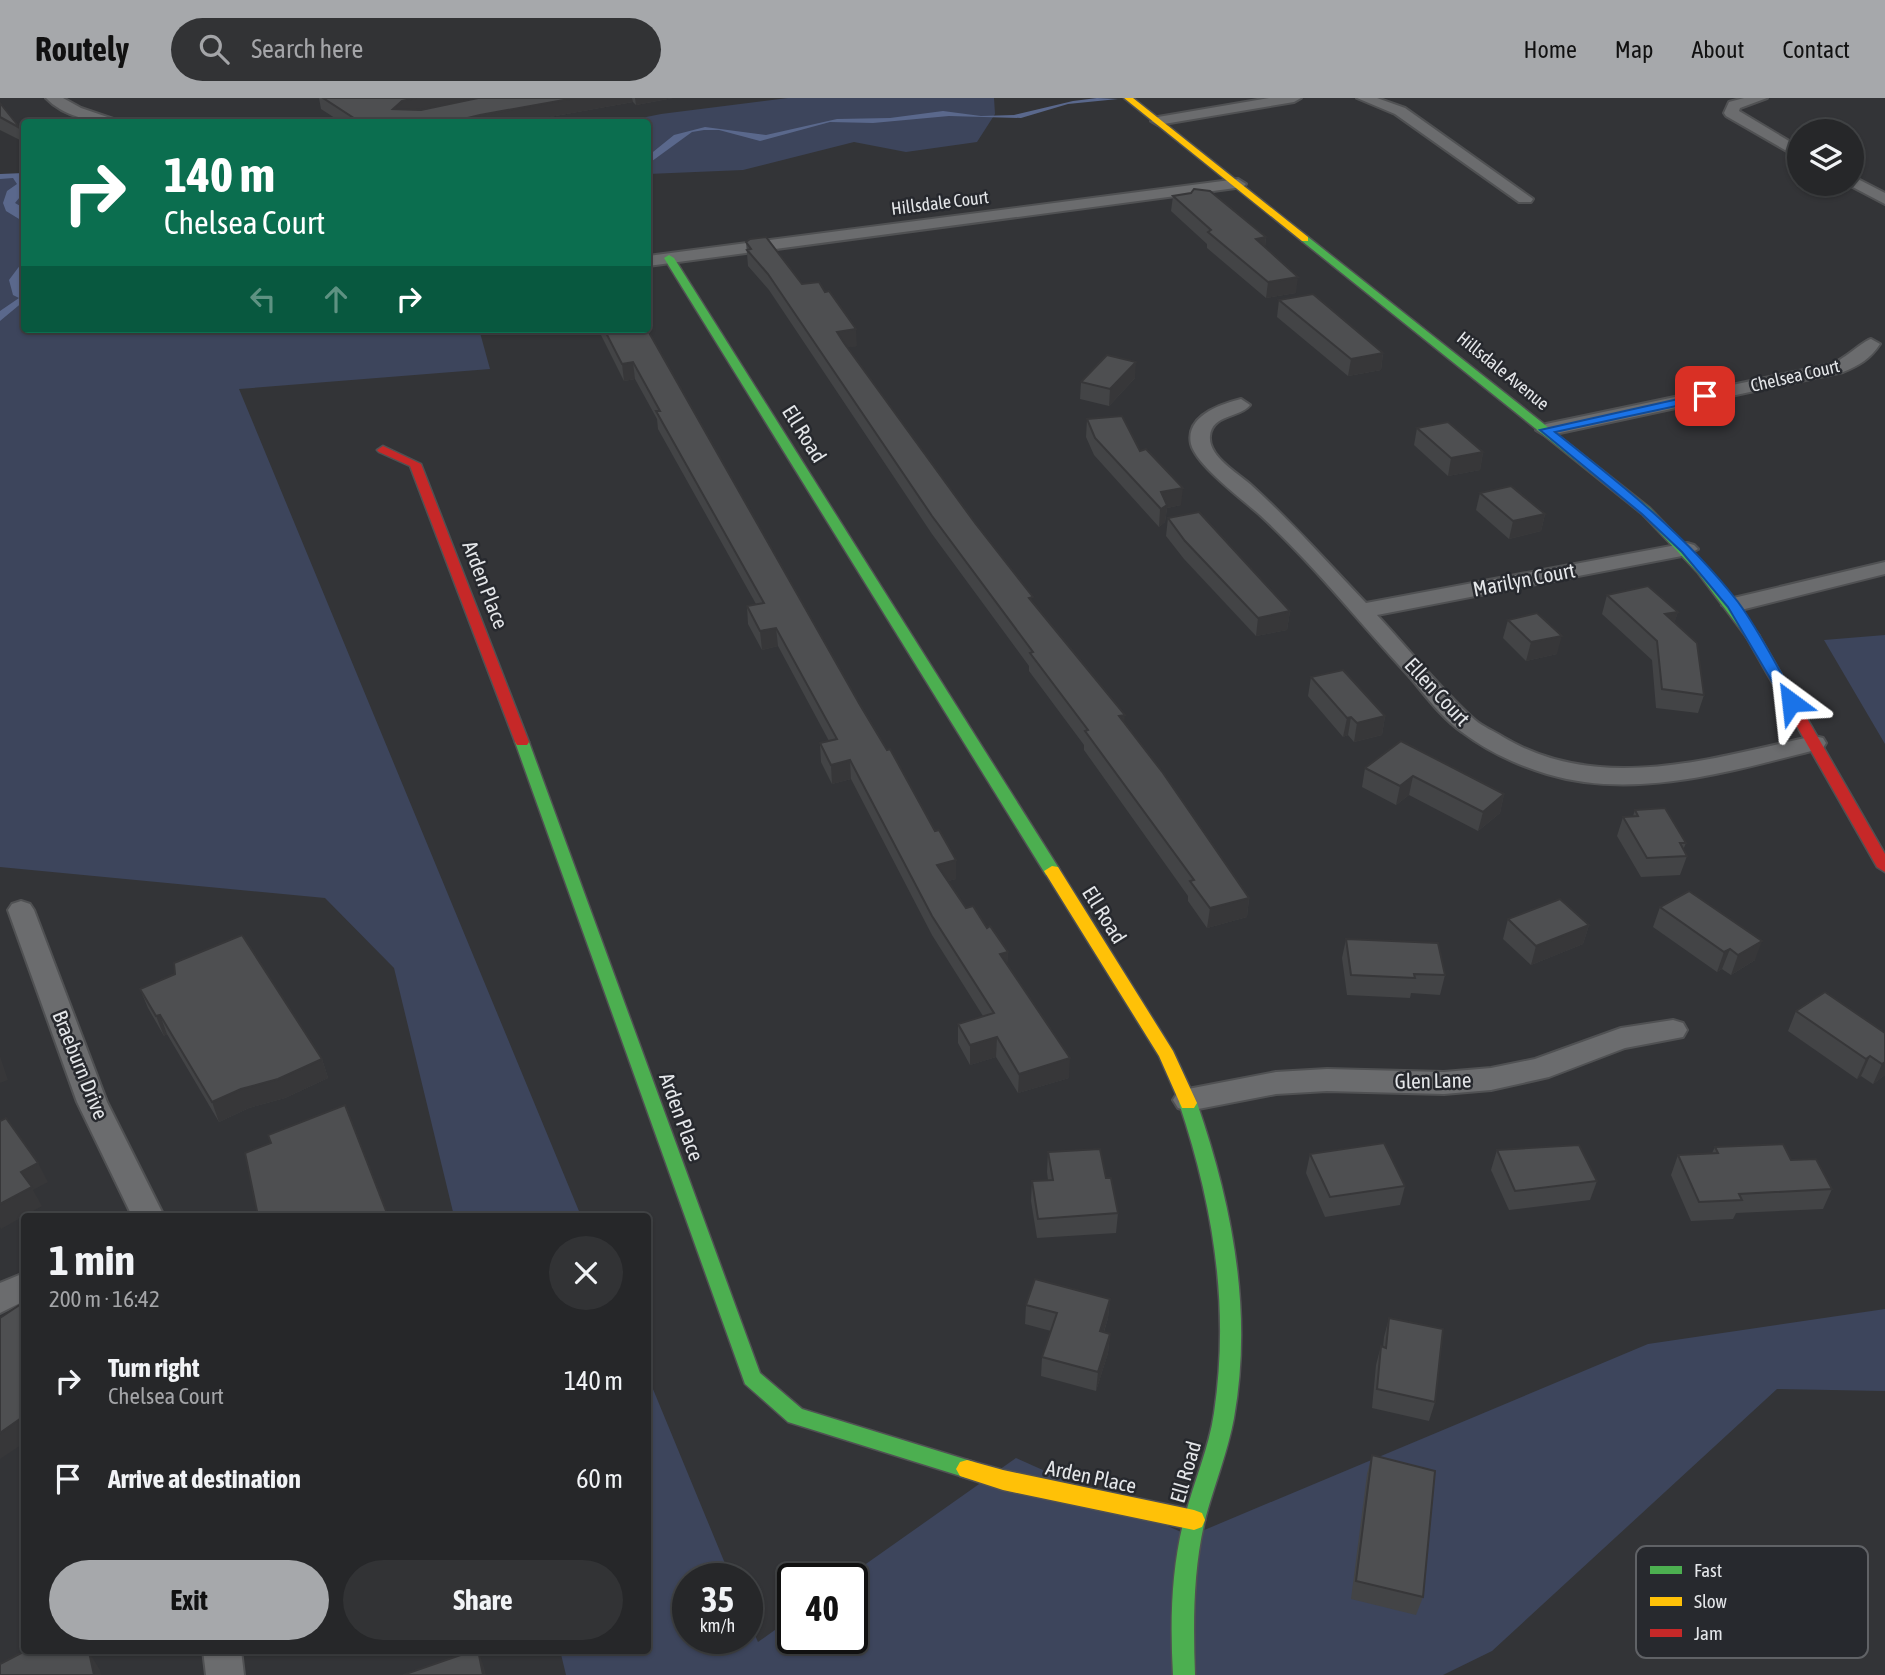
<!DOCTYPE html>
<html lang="en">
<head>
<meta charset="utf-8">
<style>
  body { margin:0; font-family:"Asap Condensed",sans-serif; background:#323335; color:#f1f3f6; height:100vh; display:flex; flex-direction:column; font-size:26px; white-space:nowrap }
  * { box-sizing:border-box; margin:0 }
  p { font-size:23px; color:#a4a5a8 }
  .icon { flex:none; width:38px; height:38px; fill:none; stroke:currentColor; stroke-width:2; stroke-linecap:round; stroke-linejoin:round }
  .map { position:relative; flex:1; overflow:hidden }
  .sheet { position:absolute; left:21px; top:1115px; width:630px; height:441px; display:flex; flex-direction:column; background:#262729; border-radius:7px; box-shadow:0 2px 5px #0004,0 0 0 2px #424446 }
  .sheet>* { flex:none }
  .guide { position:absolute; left:21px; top:21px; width:630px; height:214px; border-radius:7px; box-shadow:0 2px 5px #0004,0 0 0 2px #424446; background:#0b6e4f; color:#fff; overflow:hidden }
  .buttons { position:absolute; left:1787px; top:21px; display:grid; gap:14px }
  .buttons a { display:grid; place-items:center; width:77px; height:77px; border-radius:50%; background:#262729; box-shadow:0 2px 5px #0004,0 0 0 2px #424446; font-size:35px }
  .speed { position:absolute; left:672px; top:1465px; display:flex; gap:14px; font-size:35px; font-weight:700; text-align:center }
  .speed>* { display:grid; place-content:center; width:91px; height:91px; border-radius:50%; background:#262729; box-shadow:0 2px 5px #0004,0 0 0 2px #424446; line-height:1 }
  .speed small { font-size:18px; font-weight:400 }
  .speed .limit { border:4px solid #111; border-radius:10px; background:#fff; color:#111 }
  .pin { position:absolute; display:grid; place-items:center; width:60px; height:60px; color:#fff; margin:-30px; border-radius:14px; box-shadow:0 4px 10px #0006 }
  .me { position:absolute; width:77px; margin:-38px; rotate:330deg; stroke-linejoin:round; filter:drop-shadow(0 0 5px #0008) }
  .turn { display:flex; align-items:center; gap:24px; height:147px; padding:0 28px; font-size:32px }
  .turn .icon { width:91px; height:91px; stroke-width:2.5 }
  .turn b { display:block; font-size:49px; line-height:60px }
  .lanes { display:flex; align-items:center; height:66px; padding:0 28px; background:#0003; justify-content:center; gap:35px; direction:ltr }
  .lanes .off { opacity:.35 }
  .round { display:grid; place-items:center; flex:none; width:74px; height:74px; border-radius:37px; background:#323335 }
  .head { display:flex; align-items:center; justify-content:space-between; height:119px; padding:0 28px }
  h1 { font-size:42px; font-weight:700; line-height:52px }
  .primary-button { display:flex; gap:14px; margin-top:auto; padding:14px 28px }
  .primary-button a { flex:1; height:80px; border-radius:42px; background:#a6a8ab; color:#111; font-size:28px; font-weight:700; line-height:80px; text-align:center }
  .primary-button a+a { background:#323335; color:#f1f3f6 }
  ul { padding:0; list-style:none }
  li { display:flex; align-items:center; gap:21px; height:98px; padding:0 28px }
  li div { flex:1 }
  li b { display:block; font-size:26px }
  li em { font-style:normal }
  header { display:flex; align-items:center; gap:42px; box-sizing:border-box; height:98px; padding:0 35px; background:#a6a8ab; color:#111 }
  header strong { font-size:33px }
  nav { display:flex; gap:38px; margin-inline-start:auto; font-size:24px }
  .search { width:490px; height:63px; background:#323335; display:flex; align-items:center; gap:18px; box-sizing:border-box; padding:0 24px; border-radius:38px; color:#a4a5a8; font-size:26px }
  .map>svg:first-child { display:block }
  .green { fill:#3d455c }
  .water { fill:#5a688c }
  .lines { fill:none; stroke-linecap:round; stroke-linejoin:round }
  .street-casing { stroke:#505153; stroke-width:4 }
  .fast-casing { stroke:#505153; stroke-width:3 }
  .slow-casing { stroke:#505153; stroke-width:3 }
  .jam-casing { stroke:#505153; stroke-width:3 }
  .street { fill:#6b6c6e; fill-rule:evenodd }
  .fast { fill:#4caf50; fill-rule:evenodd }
  .slow { fill:#ffc107; fill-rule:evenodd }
  .jam { fill:#c62828; fill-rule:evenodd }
  .wall { fill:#434446 }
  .shaded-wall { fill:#373739 }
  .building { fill:#4e4f51; stroke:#373739; stroke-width:2 }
  .route { fill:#1a73e8; stroke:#114b97; stroke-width:2 }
  .labels { text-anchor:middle; stroke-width:5; stroke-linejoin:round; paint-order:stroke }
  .far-street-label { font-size:18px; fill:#e4e6e9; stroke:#27292e }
  .street-label { font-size:21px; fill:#e4e6e9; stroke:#27292e }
  .key { fill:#27292e; stroke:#606266; stroke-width:2 }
  .key-label { font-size:19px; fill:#e4e6e9 }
</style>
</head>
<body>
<header>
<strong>Routely</strong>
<div class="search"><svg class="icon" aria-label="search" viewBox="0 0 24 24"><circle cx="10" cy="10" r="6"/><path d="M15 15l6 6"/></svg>Search here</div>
<nav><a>Home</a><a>Map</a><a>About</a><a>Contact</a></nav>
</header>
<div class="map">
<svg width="1885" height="1577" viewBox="0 0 1885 1577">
  <rect width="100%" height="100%" fill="#333437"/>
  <g class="green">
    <polygon points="788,0 994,0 995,16 977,44 906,54 854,44 743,72 648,76 648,24 622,24 661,16"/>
    <polygon points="0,76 24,77 24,231 479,231 490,271 239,291 581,1118 454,1118 394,870 325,800 0,769"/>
    <polygon points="1885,537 1885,646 1824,542"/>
    <polygon points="1885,1211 1885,1293 1777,1291 1492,1553 1443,1577 566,1577 560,1552 648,1552 648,1279 731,1480 688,1480 688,1540 747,1540 747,1520 758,1544 793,1519 793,1540 852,1540 852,1480 846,1480 1016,1360 1190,1438 1648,1246"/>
  </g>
  <g class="water">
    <polygon points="1097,0 1118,1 1068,6 1021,20 949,18 873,25 830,24 760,43 719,32 704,32 692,34 648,66 648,58 674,37 705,29 766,37 837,21 890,20 943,13 981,18 1014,17 1073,3"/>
    <polygon points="24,75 24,94 15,105 24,110 24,124 6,113 3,105 7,93 17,86 13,80 0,81 0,76"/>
    <polygon points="24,162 24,203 0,223 0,213 19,200 13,197 9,182"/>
  </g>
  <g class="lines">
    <g class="street-casing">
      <g id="street">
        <path d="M46,0H63L81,10L122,24C97,26 64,19 46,0Z"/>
        <polygon points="1269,0 1301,0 1294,4 1158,27 1151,23 1158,19"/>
        <polygon points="1357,0 1377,0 1405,10 1533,101 1531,104 1519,104 1395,16"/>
        <polygon points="1744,0 1767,0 1740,10 1739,13 1799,49 1799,60 1726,18 1724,15 1729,4"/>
        <polygon points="1852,78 1885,95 1885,106 1847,86 1852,86"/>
        <polygon points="1238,81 1246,86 1243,89 648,168 648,158"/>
        <path d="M1871,241L1880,246C1870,261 1860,267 1843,274L1546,338L1536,332L1546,326L1832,266C1846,260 1863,243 1871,241Z"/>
        <path d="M1241,301L1250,307C1240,320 1212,316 1210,338C1208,358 1236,374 1250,386C1291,423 1328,465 1366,505L1687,445L1694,447L1698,451L1687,457L1377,517C1409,551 1440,591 1475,622C1483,629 1494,633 1503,639C1600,697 1712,660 1814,638L1823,640L1826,645L1823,650C1735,672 1636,703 1547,676C1517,667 1487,653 1462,634C1441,620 1424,595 1407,576C1359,524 1313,466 1260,417C1243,402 1196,367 1191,346C1185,318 1221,306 1241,301Z"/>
        <polygon points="1885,464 1885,476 1733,514 1722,507 1725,502"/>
        <polygon points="21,803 30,806 34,812 107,1004 164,1118 132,1118 77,1004 8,812 12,806"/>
        <polygon points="1673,922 1683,925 1687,932 1683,939 1625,950 1549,979 1491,992 1444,996 1327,993 1276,996 1188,1013 1178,1010 1173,1002 1178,994 1188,991 1276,974 1327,971 1444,974 1491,970 1535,961 1621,930"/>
        <polygon points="24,1175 24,1203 0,1215 0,1185"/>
        <polygon points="203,1552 241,1552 244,1577 206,1577"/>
      </g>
    </g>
    <g class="fast-casing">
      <g id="fast">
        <polygon points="1302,139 1308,139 1650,410 1707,469 1759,537 1757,540 1747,540 1698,475 1642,416 1302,143"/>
        <polygon points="669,157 674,160 1058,769 1060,773 1058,777 1046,777 664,160"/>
        <polygon points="522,640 529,644 760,1275 802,1311 974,1364 978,1371 974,1378 967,1380 788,1324 745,1286 515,644"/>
        <path d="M1188,998L1194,1000L1197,1005C1232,1106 1253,1213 1234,1320C1228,1353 1215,1385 1206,1418C1193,1470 1193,1524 1195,1577H1173C1170,1524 1171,1470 1185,1418C1194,1383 1209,1350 1214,1315C1230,1208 1213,1106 1179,1005L1182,1000Z"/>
      </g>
    </g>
    <g class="slow-casing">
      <g id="slow">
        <polygon points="1124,0 1133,0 1308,139 1308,143 1302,143"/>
        <polygon points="1052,768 1058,769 1173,953 1197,1005 1194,1010 1182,1010 1159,958 1044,773"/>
        <polygon points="967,1362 1003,1372 1194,1412 1202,1415 1205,1422 1202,1429 1194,1432 1003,1392 960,1378 956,1371 960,1364"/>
      </g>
    </g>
    <g class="jam-casing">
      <g id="jam">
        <polygon points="383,348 421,366 529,644 527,647 517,647 515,644 410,368 379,354 377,352"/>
        <polygon points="1752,533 1759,537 1885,756 1885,774 1877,769 1745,537"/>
      </g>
    </g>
    <use href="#street" class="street"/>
    <use href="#fast" class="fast"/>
    <use href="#slow" class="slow"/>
    <use href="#jam" class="jam"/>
  </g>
  <g class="wall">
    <polygon points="319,0 673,0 636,7 633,4 522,24 341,24 321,11"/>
    <polygon points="0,5 20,30 24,44 0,32"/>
    <polygon points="1173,98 1266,139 1265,149 1296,195 1266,200 1207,150 1207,146 1171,113"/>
    <polygon points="746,144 802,186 857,248 847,249 1033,505 1124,625 1249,800 1247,819 1207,830 1188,803 1188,798 1084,652 1084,647 1029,573 1029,568 932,436 769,192 748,168"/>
    <polygon points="1279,202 1383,255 1381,272 1348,278 1277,219"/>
    <polygon points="600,231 647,231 860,607 935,733 956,762 956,781 948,783 966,810 987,830 1008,854 1007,866 1069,980 1018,995 996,959 970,967 958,945 958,926 983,918 932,837 851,681 832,686 821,664 820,645 829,643 778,548 762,552 748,526 747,508 756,506 658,331 657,321 635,281 624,283 601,237"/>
    <polygon points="1135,280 1109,308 1080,301 1081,284"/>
    <polygon points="1087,321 1140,353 1181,407 1167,410 1165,424 1159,429 1094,357 1086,339"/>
    <polygon points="1417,330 1483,354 1480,372 1448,378 1414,347"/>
    <polygon points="1480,395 1545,416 1541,433 1509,441 1476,412"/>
    <polygon points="1168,420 1290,513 1287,532 1256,538 1184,461 1166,438"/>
    <polygon points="1607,497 1678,514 1674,525 1704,597 1698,615 1656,610 1652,562 1602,516"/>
    <polygon points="1508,522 1557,556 1526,563 1503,540"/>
    <polygon points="1311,579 1385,618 1382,637 1354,644 1348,637 1343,639 1308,598"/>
    <polygon points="1401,643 1504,696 1500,715 1478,733 1409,697 1396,707 1362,689 1365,670"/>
    <polygon points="1635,712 1686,745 1683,752 1687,758 1680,777 1641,779 1617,738 1623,719 1633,718"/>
    <polygon points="1660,809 1755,862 1731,877 1722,871 1717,874 1653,829"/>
    <polygon points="1508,821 1589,827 1583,846 1531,867 1503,841"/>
    <polygon points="1346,841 1445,877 1440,897 1411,895 1410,900 1347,897 1342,860"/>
    <polygon points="140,891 322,961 328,980 285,1000 249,1010 219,1024 167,936 164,938 148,910"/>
    <polygon points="1796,913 1885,935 1885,977 1873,986 1861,978 1857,981 1788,933"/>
    <polygon points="1715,1049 1791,1062 1832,1091 1823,1111 1736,1115 1733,1121 1691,1123 1671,1077 1678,1057 1712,1055"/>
    <polygon points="1497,1052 1597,1083 1590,1102 1509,1112 1491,1072"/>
    <polygon points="1048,1054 1106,1080 1118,1115 1116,1135 1037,1140 1031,1103 1032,1083 1048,1082 1047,1074"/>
    <polygon points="1310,1056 1405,1088 1400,1107 1325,1119 1306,1075"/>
    <polygon points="1110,1201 1108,1220 1104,1234 1110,1236 1108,1255 1096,1293 1041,1278 1042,1259 1051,1233 1025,1226 1026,1207"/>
    <polygon points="1389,1220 1435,1304 1429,1323 1372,1310 1376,1267 1381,1248 1383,1249 1384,1239"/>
    <polygon points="1372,1357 1423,1499 1416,1517 1351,1501 1367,1376"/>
  </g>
  <g class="shaded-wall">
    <polygon points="416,0 485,0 397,24 393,11 402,3"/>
    <polygon points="575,0 632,0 633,4 522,24 451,24 480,17"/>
    <polygon points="635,0 673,0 636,7"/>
    <polygon points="1266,139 1264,155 1256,141"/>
    <polygon points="1298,179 1296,195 1266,200 1268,184"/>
    <polygon points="856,231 857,248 838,251 837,234"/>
    <polygon points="1383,255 1381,272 1348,278 1351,261"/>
    <polygon points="633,264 635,281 624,283 622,266"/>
    <polygon points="1136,264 1135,280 1109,308 1110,291"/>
    <polygon points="1483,354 1480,372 1448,378 1451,360"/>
    <polygon points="1183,390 1181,407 1167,410 1165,424 1159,429 1161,394"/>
    <polygon points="1545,416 1541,433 1509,441 1513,423"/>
    <polygon points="1290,513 1287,532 1256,538 1258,520"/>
    <polygon points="1678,514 1672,532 1665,516"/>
    <polygon points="776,530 778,548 762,552 760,533"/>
    <polygon points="1562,538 1557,556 1526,563 1531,544"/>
    <polygon points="1125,617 1123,636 1119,618"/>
    <polygon points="1385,618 1382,637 1354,644 1357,625"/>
    <polygon points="1351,619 1348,637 1343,639 1347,620"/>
    <polygon points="850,662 851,681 832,686 831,667"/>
    <polygon points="1413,678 1409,697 1396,707 1400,688"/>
    <polygon points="1504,696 1500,715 1478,733 1483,714"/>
    <polygon points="956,762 956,781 937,786 937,767"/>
    <polygon points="1249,800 1247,819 1207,830 1210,810"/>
    <polygon points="1589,827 1583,846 1531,867 1536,848"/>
    <polygon points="1762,843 1755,862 1731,877 1738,857"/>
    <polygon points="1730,851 1722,871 1717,874 1724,854"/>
    <polygon points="1008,854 1007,873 1000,856"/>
    <polygon points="160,917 167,936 164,938 156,918"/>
    <polygon points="997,939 996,959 970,967 970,947"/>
    <polygon points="0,958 8,982 0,985"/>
    <polygon points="1870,958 1861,978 1857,981 1866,961"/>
    <polygon points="1070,960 1069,980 1018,995 1019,976"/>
    <polygon points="322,961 328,980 285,1000 249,1010 219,1024 212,1004 241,991"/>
    <polygon points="1885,964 1885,977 1873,986 1882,966"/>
    <polygon points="38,1065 48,1084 33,1092 42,1108 1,1131 0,1129 0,1106 21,1074"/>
    <polygon points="1110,1201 1108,1220 1098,1252 1100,1233"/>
    <polygon points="1110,1236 1108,1255 1096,1293 1098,1274"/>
    <polygon points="24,1318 24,1345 0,1361 0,1335"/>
    <polygon points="478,1552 484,1569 486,1577 483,1577"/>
    <polygon points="89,1554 100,1572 101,1577 94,1577"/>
  </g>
  <g class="building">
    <polygon points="323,0 416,0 402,3 393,11 421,12 478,0 575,0 480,17 451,24 360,24"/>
    <polygon points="0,5 20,30 0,19"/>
    <polygon points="1194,91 1210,93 1266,139 1256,141 1298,179 1268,184 1208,134 1211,132 1173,98 1191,95"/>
    <polygon points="766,139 802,186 819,184 825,194 829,193 856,231 837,234 844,245 975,425 1033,499 1029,500 1125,617 1119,618 1163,675 1249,800 1210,810 1190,783 1194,782 1085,633 1088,632 1030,555 1033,554 932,418 768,176 747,152 751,151 746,144 750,141"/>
    <polygon points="1313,196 1383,255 1351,261 1279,202"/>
    <polygon points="604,231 647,231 860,607 887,652 890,651 935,733 939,732 956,762 937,767 966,810 973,808 987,830 990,828 1008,854 1000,856 1070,960 1019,976 997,939 970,947 958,926 994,915 932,818 850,662 831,667 820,645 837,641 776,530 760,533 747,508 764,505 656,313 660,313 633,264 622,266"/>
    <polygon points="1107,257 1136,264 1110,291 1081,284"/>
    <polygon points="1122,318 1140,353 1146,351 1183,390 1161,394 1167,407 1161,411 1095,340 1087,321"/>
    <polygon points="1448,324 1483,354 1451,360 1417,330"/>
    <polygon points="1511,388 1545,416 1513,423 1480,395"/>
    <polygon points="1199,414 1290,513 1258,520 1185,443 1168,420"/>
    <polygon points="1648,488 1678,514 1665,516 1697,545 1704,597 1662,591 1657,543 1607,497"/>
    <polygon points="1537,515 1562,538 1531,544 1508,522"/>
    <polygon points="1343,572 1385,618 1357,625 1351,619 1347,620 1311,579"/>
    <polygon points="1401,643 1504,696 1483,714 1413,678 1400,688 1365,670"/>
    <polygon points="1665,710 1686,745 1680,745 1687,758 1647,760 1623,719 1638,718 1635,712"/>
    <polygon points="1689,793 1762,843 1738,857 1730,851 1724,854 1660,809"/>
    <polygon points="1560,801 1589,827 1536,848 1508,821"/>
    <polygon points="242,837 322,961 278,981 241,991 212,1004 160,917 156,918 140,891 175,876 174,865"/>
    <polygon points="1346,841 1438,845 1445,877 1414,876 1415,880 1351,877"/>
    <polygon points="1825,894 1885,935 1885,964 1882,966 1870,958 1866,961 1796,913"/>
    <polygon points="345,1007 388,1118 258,1118 245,1055 271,1045 268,1037"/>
    <polygon points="6,1020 38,1065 21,1074 32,1089 0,1106 0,1023"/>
    <polygon points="1384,1045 1405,1088 1330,1099 1310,1056"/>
    <polygon points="1783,1046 1791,1062 1816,1061 1832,1091 1739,1096 1742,1102 1699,1104 1678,1057 1718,1055 1715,1049"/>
    <polygon points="1579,1047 1597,1083 1515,1093 1497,1052"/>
    <polygon points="1100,1051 1106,1080 1111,1080 1118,1115 1038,1121 1032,1083 1053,1082 1048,1054"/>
    <polygon points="1035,1181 1110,1201 1100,1233 1110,1236 1098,1274 1042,1259 1057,1215 1026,1207"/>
    <polygon points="24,1204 24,1318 0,1335 0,1220"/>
    <polygon points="1389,1220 1443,1231 1435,1304 1377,1291 1381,1248 1386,1250"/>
    <polygon points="1372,1357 1435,1373 1423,1499 1356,1483"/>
    <polygon points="27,1552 84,1552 89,1554 94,1577 0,1577 0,1566"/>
    <polygon points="475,1552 478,1552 483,1577 403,1577"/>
  </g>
  <path class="route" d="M1705,295L1709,296V301L1555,334C1621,386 1686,437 1738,504C1761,535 1778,572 1798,604L1796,607H1786L1728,509L1682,454L1642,416L1540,332Z"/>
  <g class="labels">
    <g class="far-street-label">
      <text transform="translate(940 105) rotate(-7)" y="6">Hillsdale Court</text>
      <text transform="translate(1503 273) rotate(39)" y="6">Hillsdale Avenue</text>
      <text transform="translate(1795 278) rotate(-13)" y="6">Chelsea Court</text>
    </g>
    <g class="street-label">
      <text transform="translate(804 336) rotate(58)" y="7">Ell Road</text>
      <text transform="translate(1524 482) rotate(-11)" y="7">Marilyn Court</text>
      <text transform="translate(485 487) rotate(69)" y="7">Arden Place</text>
      <text transform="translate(1437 594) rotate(47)" y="7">Ellen Court</text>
      <text transform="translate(1104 817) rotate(58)" y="7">Ell Road</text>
      <text transform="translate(80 967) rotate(68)" y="7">Braeburn Drive</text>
      <text transform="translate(1433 983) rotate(-1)" y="7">Glen Lane</text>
      <text transform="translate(681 1019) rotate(70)" y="7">Arden Place</text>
      <text transform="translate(1186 1374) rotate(-74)" y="7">Ell Road</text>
      <text transform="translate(1091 1379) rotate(12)" y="7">Arden Place</text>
    </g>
  </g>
  <rect x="1636" y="1448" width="232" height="112" rx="10" class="key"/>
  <rect x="1650" y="1468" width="32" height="8" fill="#4caf50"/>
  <rect x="1650" y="1499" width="32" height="9" fill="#ffc107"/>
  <rect x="1650" y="1531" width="32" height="8" fill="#c62828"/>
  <g class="key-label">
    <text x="1694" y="1479">Fast</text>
    <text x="1694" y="1510">Slow</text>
    <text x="1694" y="1542">Jam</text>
  </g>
</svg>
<div class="buttons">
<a><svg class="icon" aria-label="layers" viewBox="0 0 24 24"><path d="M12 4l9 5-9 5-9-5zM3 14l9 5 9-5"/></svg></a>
</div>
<div class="speed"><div>35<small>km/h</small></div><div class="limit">40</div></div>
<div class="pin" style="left:1705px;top:298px;background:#d93025"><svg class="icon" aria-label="arrive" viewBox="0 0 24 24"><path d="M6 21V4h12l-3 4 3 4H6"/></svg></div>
<svg class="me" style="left:1791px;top:604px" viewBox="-20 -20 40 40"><path d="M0-17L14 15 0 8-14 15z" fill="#1a73e8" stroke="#fff" stroke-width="4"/></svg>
<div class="guide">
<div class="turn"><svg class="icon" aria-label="right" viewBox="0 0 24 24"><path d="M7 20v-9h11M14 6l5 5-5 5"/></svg><div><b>140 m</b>Chelsea Court</div></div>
<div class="lanes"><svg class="icon off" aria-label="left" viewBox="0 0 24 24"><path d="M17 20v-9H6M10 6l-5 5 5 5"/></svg><svg class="icon off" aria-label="ahead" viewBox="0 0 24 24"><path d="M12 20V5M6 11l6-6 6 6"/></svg><svg class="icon" aria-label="right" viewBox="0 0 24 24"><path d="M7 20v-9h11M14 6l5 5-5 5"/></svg></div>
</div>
<section class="sheet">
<div class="head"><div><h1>1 min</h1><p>200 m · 16:42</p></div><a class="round"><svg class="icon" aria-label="close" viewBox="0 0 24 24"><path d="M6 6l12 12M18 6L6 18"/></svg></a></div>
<ul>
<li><svg class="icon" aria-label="right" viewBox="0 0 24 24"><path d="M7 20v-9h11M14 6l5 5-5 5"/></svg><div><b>Turn right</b><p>Chelsea Court</p></div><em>140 m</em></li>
<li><svg class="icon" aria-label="arrive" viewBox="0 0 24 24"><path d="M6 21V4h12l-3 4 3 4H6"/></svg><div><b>Arrive at destination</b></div><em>60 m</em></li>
</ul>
<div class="primary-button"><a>Exit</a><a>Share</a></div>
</section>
</div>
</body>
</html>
